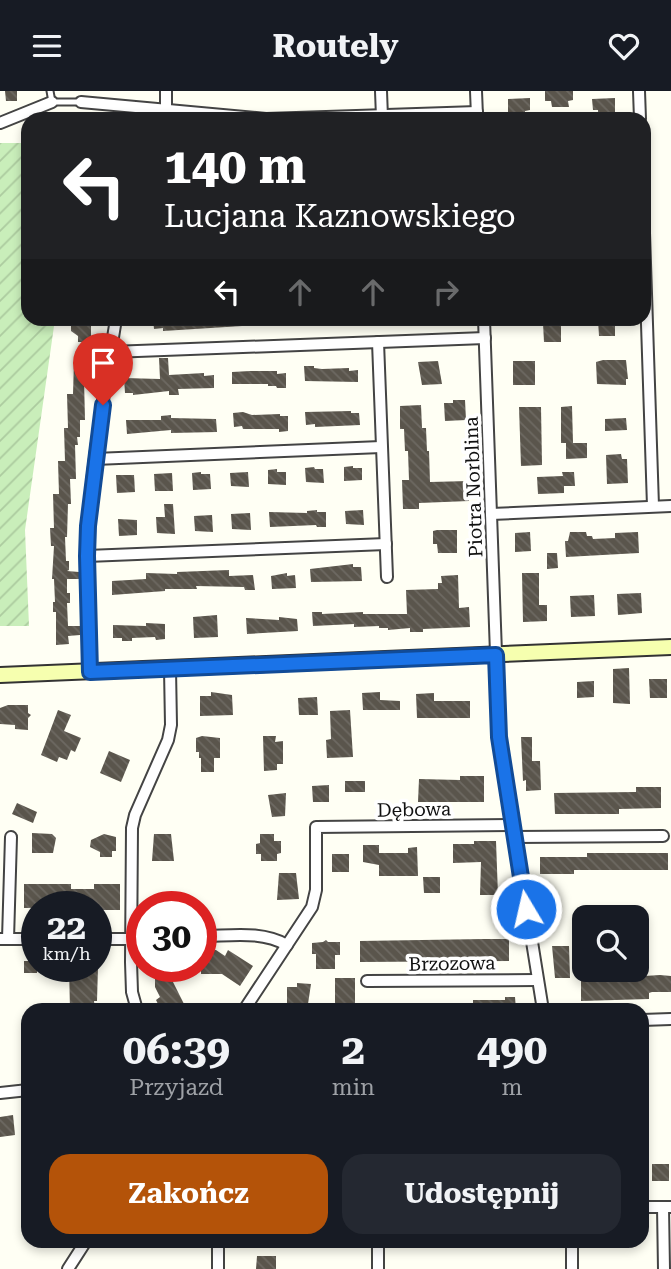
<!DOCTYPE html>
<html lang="pl">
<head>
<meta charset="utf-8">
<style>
  body { margin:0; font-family:"Roboto Serif",serif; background:#242831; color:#f1f3f6; height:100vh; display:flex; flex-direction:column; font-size:26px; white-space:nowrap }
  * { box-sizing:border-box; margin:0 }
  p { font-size:23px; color:#9ea1a6 }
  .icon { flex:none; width:38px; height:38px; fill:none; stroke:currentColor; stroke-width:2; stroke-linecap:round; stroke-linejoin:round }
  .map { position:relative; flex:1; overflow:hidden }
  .panel { position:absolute; left:21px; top:912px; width:628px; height:245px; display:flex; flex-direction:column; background:#171b24; border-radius:21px; box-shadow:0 4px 10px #0003 }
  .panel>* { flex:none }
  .guide { position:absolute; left:21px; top:21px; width:630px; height:214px; border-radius:21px; box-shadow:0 4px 10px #0003; background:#202124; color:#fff; overflow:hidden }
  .buttons { position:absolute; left:572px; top:814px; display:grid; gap:14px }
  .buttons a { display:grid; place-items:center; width:77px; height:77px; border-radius:14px; background:#171b24; box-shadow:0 4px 10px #0003; font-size:35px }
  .speed { position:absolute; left:21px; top:800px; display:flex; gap:14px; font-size:35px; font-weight:700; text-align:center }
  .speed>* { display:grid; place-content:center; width:91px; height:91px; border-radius:50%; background:#171b24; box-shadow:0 4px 10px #0003; line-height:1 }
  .speed small { font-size:18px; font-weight:400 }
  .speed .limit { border:10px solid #d22; background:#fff; color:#111 }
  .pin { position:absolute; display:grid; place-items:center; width:60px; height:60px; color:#fff; margin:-72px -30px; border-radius:50% 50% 50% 0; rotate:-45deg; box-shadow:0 0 7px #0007 }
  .pin .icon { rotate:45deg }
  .me { position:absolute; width:77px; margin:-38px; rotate:351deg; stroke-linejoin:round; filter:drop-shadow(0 0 5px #0008) }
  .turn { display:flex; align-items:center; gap:24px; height:147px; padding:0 28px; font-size:32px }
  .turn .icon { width:91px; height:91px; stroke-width:2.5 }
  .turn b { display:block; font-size:49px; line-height:60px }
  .lanes { display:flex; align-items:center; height:66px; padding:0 28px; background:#0003; justify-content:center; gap:35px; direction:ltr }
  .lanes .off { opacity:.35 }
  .eta { display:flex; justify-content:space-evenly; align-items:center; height:119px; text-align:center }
  .eta b { font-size:42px; font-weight:700; line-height:49px }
  .primary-button { display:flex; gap:14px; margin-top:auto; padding:14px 28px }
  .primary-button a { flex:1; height:80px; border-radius:21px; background:#b45309; color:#fff; font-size:28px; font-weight:700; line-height:80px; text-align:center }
  .primary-button a+a { background:#242831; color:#f1f3f6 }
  header { display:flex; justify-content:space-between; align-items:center; height:91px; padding:0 28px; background:#171b24; font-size:32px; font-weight:700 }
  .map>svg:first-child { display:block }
  .garden { fill:url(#garden-furrows) }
  .building { fill:url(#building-back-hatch) }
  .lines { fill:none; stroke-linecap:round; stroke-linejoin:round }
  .lane-casing { stroke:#444; stroke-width:9 }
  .street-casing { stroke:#444; stroke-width:14 }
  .secondary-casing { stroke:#333; stroke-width:18 }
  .lane { stroke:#fff; stroke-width:5 }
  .street { stroke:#fff; stroke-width:10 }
  .secondary { stroke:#f6ffaf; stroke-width:14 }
  .route-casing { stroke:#114b97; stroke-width:18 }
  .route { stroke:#1a73e8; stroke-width:12 }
  .labels { text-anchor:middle; stroke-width:7; stroke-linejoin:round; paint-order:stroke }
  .street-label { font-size:19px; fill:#111; stroke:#fff }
</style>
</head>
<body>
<header><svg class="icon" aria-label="menu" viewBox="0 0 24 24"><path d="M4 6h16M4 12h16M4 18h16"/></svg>Routely<svg class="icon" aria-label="heart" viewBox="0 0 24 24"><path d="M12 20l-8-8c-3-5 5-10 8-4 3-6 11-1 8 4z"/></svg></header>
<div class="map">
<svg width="671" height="1178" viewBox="0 0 671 1178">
  <defs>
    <pattern id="garden-furrows" width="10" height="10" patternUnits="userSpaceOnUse" patternTransform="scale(1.75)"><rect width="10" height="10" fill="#c9eeba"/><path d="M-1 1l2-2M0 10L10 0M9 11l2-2" fill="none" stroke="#accb9f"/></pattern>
    <pattern id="building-back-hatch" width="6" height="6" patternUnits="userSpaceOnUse" patternTransform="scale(1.75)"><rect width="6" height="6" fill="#5a554c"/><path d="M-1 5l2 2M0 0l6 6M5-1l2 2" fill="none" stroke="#6d6962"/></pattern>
  </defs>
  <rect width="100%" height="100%" fill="#fffff4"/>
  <polygon class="garden" points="0,52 28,52 28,228 55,228 25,439 29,535 0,535"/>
  <g class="building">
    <polygon points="5,0 17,0 17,10 6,10"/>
    <polygon points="545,0 573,0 573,9 568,10 569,16 552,16 551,10 545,10"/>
    <polygon points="530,7 530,19 525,20 525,24 508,25 508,8"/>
    <polygon points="615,7 615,24 598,24 598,19 593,19 592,8"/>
    <polygon points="71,228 91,228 91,251 78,251 78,245 71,240"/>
    <polygon points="153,228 241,228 242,235 163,240 163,237 154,238"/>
    <polygon points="615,228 615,245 599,245 598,229"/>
    <polygon points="543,232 561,232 561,251 544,251"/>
    <polygon points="159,267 168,267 169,284 204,282 204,285 214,284 214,297 178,298 179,304 169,304 169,300 133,304 133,302 125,302 124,287 160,288"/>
    <polygon points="603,269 626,269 628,288 626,288 626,294 597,293 596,271"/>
    <polygon points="74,270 89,270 89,280 86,280 87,288 84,288 85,329 80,329 80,346 77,346 78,354 75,354 76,388 70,388 71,413 68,413 67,446 65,446 66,470 69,470 69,479 67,480 79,481 79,488 67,488 67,502 70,502 70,512 67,512 68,535 80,535 80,544 68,545 69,553 56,554 56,521 53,521 53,511 55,511 54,488 52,488 54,455 51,455 50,437 54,437 53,403 59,403 58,370 65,370 64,337 68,337 67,303 73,303"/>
    <polygon points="438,270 442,293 422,294 418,271"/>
    <rect x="513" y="270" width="22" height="24"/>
    <polygon points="304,275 314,275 314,277 322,278 349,277 349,280 358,279 358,291 305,290"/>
    <polygon points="250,280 277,280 277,283 286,282 286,297 277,297 276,295 268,295 268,293 232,293 232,281"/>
    <polygon points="453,309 465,309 466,329 445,330 444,312 453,312"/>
    <polygon points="421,314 422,337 426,337 427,360 429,360 430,391 469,390 469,410 419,412 419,418 403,418 402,389 409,389 408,360 405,360 404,338 400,338 400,315"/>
    <polygon points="572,315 573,352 561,352 561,316"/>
    <polygon points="519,316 541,316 542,374 521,375"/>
    <polygon points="351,320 351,322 359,322 360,334 315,336 315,333 306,334 305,321"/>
    <polygon points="243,321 252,324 280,323 280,325 288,325 288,340 279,341 279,338 243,338 242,335 234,336 233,322"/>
    <polygon points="171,324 171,327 216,328 217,341 171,342 171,339 127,343 126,329 161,329 161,325"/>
    <polygon points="626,327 627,339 605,340 605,328"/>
    <polygon points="566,352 587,352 587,367 566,368"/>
    <polygon points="621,363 622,368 627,368 628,392 607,393 606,364"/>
    <polygon points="353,375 353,377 362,377 362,389 344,390 344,376"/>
    <polygon points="314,376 315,378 323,378 324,392 306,391 305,377"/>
    <polygon points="277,378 277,381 286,381 286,394 268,393 268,379"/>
    <polygon points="201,381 201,383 210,383 211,398 193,399 192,382"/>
    <polygon points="248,381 249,396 231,395 230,382"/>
    <polygon points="562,381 574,381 575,395 564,395 564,402 538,403 537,386 563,385"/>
    <polygon points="172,382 173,400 155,400 154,383"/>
    <polygon points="116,384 134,384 135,401 117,402"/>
    <polygon points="164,413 173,413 175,443 157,442 156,426 165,426"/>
    <polygon points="317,419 317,421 326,421 326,436 317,436 316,434 270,436 269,421 307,422 307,420"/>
    <polygon points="363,419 364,434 346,433 345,420"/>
    <polygon points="250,422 251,439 232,438 231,423"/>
    <polygon points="212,424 213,441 195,440 194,425"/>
    <polygon points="118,428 137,429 137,444 119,445"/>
    <polygon points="437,439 457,439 457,462 438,462 437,453 433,453 433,440"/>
    <polygon points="530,441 531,460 515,461 515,442"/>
    <polygon points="570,441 586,441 587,445 592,445 593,448 615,447 615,442 638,441 639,462 566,466 565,450 568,450"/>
    <polygon points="547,462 557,462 558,477 547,478"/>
    <polygon points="353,473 353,476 361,476 362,490 311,491 310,478"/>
    <polygon points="229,479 229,485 253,484 255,499 245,499 244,496 196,495 197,498 165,498 165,500 112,504 112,490 146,488 146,482 177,483 177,481"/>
    <polygon points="287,482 287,485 295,484 296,497 272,498 271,485"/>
    <polygon points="522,482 539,482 539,514 547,514 547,530 523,531"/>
    <polygon points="458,484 459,517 469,516 470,536 423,538 423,541 410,541 410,537 388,539 388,537 379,537 379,535 354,536 354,533 313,535 312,521 322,521 322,523 363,521 363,523 407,523 406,499 438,498 438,492 442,492 441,485"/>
    <polygon points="641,502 642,522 618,524 617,503"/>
    <polygon points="594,504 595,525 571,526 570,505"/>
    <polygon points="217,524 218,546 194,547 193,526"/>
    <polygon points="279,526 297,528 298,540 247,543 246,527 279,529"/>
    <polygon points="146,532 165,533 165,548 156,549 155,546 132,547 132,550 122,550 122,547 113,547 113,534 146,535"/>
    <polygon points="629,577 630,613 613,612 613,578"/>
    <polygon points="649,588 667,588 667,607 650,607"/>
    <polygon points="594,590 594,606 577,607 577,591"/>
    <polygon points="211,601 232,604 233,624 200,625 200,605 211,605"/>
    <polygon points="380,601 380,609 400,610 400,619 363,619 362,602"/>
    <polygon points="434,602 434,610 470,610 470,627 417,627 416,603"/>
    <polygon points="317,606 318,624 299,624 298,607"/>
    <polygon points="8,614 28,614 28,622 31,624 28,627 28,639 15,638 15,634 0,633 0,617"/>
    <polygon points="58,619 71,624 64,640 81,647 75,661 71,659 67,669 59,666 57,671 41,664"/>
    <polygon points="350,619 353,666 327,667 326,649 331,648 330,620"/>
    <polygon points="202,645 220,647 220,667 214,667 214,681 201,681 201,667 199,667 199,661 196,661 196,647"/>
    <polygon points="263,645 276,645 275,651 283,650 283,673 277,673 277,679 264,680"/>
    <polygon points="521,646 532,646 532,670 540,670 541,699 526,700 526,689 523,690"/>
    <polygon points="109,660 130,669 121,691 100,682"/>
    <polygon points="460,685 484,685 484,711 418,711 419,688 460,689"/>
    <rect x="345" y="690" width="20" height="11"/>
    <polygon points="329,694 329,711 313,711 312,695"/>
    <polygon points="636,696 661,696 661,717 619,718 619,723 555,723 554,702 636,701"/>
    <polygon points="286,702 285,725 272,726 268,704"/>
    <polygon points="17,712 37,721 33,732 12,723"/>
    <polygon points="32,742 52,743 56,747 53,762 32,762"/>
    <polygon points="104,743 116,746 116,760 112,760 112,766 100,766 100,761 90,756 91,749"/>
    <polygon points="154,743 171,743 174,770 152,770"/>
    <polygon points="260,743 274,743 274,750 281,750 281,762 277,763 277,770 261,770 261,763 256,763 256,753 260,752"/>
    <polygon points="474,750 496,750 498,804 480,804 481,771 453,772 453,753 474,753"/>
    <polygon points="363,754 379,754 379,762 408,762 408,757 417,756 418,785 379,785 379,774 363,771"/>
    <polygon points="587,762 668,762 668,779 574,779 574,783 540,783 540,766 587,766"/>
    <rect x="332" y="763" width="17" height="18"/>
    <polygon points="279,782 296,782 299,808 277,809"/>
    <polygon points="423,786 440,786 440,802 424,802"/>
    <polygon points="24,793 71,793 71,798 94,798 94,793 120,793 120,819 103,819 96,818 96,816 24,817"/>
    <polygon points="484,848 509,848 509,870 360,871 360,850"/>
    <polygon points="326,849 328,851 340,851 340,864 335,864 335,878 316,878 316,863 312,863 312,852 323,851"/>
    <polygon points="552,855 569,855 570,887 555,887"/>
    <polygon points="216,859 225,865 228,859 253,875 240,895 222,883 201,883 201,860"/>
    <rect x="24" y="870" width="13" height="12"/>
    <polygon points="69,875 98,876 97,910 94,910 95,919 70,919"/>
    <polygon points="155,875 165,875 187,919 161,919 156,909 160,906 155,896"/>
    <polygon points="660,884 671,885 671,901 652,901 649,902 649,908 581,910 581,889"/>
    <rect x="335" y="887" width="20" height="32"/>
    <polygon points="297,892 311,893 308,913 287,913 287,896 297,896"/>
    <polygon points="505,906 515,906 516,919 473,919 473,909 505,909"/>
    <polygon points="13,1024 15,1044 0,1046 0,1026"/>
    <rect x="652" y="1073" width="17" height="17"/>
    <polygon points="257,1165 276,1165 276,1178 256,1178"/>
  </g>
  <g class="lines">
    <g class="lane-casing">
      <polyline id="lane" points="50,0 52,11 80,11"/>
    </g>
    <g class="street-casing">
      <g id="street">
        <polyline points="166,0 166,19"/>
        <polyline points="381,0 382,26"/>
        <polyline points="476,0 477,25"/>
        <polyline points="639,0 640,28"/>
        <polyline points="81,11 266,28 477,21"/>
        <polyline points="0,32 52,11"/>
        <polyline points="644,142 653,415"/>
        <polyline points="484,228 499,646 543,919"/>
        <polyline points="378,251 387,486"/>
        <polyline points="111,261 485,247"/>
        <polyline points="95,368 381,356"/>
        <polyline points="491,423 671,415"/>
        <polyline points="87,465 386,453"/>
        <path d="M90,581C87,533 85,484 88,436C93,366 105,296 116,228"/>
        <polyline points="515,746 663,745"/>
        <path d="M201,845C230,845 261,839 287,854"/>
        <polyline points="0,848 37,848"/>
        <polyline points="8,848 11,746"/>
        <polyline points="96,848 142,848"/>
        <polyline points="367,890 537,889"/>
        <polyline points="137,919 132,901 131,871 132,737 135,724 168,649 171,634 170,578"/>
        <polyline points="244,919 312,816 316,799 316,736 513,734"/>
        <polyline points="642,929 671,928"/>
        <polyline points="0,1002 28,999"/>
        <polyline points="642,1116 671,1116"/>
        <polyline points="663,1116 664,1178"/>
        <polyline points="218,1150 218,1178"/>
        <polyline points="378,1150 378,1178"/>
        <polyline points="572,1150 572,1178"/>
        <polyline points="68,1178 86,1150"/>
      </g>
    </g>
    <g class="secondary-casing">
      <polyline id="secondary" points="0,584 671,556"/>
    </g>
    <use href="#lane" class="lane"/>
    <use href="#street" class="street"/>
    <use href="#secondary" class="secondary"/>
  </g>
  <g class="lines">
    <g class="route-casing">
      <polyline id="route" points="103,314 88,435 87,465 90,581 496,564 499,646 526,818"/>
    </g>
    <use href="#route" class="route"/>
  </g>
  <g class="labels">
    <g class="street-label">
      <text transform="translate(473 396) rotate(-92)" y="7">Piotra Norblina</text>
      <text transform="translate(414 718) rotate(-1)" y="7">Dębowa</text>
      <text transform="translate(452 872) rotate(-1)" y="7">Brzozowa</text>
    </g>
  </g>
</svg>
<div class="buttons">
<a><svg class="icon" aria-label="search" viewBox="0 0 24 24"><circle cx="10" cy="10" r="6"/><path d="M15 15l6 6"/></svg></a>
</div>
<div class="speed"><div>22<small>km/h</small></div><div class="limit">30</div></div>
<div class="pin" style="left:103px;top:314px;background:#d93025"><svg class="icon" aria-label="arrive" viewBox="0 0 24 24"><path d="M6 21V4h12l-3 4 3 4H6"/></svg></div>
<svg class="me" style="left:526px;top:818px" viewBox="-20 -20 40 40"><circle r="17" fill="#1a73e8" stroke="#fff" stroke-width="3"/><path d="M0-11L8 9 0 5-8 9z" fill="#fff"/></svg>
<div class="guide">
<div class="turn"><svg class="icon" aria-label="left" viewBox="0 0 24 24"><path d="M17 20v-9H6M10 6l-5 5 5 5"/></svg><div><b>140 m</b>Lucjana Kaznowskiego</div></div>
<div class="lanes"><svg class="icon" aria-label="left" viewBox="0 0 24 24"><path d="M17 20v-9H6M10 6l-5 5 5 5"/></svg><svg class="icon off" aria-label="ahead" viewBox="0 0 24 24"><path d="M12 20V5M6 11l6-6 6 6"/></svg><svg class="icon off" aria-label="ahead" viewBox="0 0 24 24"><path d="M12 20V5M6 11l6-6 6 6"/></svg><svg class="icon off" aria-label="right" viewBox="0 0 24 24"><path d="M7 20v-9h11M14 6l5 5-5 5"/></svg></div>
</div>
<section class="panel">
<div class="eta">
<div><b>06:39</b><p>Przyjazd</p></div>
<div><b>2</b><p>min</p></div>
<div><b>490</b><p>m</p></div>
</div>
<div class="primary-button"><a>Zakończ</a><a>Udostępnij</a></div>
</section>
</div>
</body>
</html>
